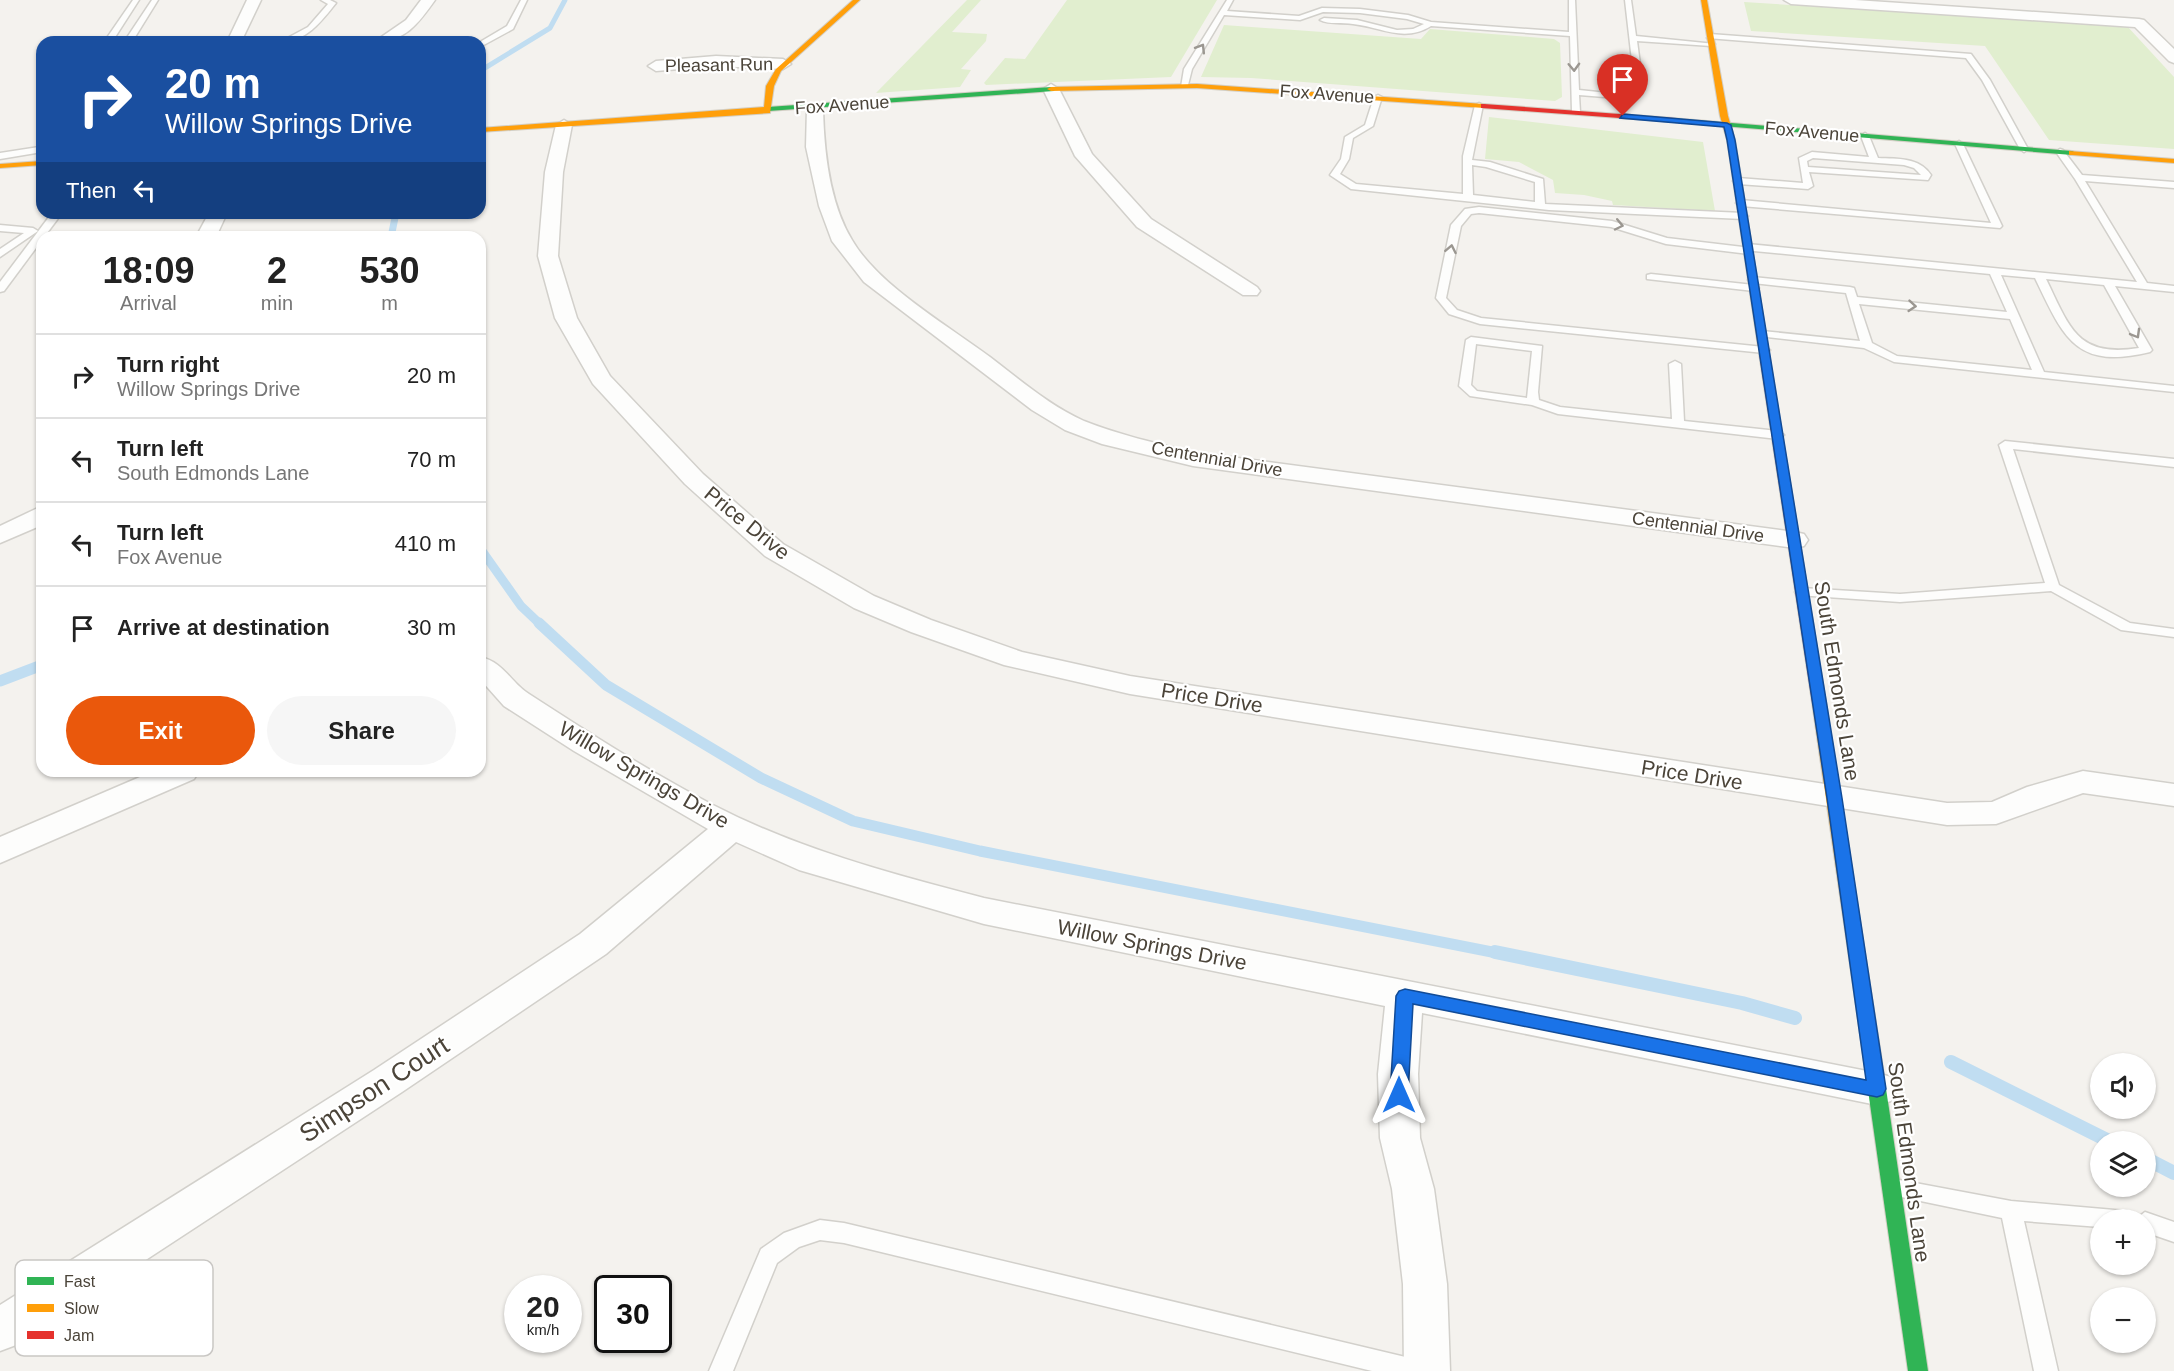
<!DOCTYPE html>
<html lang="en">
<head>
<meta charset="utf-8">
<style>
  body { margin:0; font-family:Helvetica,sans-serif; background:#f6f6f6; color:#222; height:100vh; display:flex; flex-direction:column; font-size:22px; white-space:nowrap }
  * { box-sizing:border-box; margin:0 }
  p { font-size:20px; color:#767676 }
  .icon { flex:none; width:33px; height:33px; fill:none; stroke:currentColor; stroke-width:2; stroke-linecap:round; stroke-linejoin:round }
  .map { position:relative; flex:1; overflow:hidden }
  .drawer { position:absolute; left:36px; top:231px; width:450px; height:546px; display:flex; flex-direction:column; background:#fff; border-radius:18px; box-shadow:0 2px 4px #0004 }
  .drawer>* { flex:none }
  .banner { position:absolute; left:36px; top:36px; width:450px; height:183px; border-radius:18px; box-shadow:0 2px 4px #0004; background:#1a4fa0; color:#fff; overflow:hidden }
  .controls { position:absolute; left:2090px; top:1053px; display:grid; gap:12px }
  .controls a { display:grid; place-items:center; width:66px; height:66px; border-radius:50%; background:#fff; box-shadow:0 2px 4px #0004; font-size:30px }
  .speed { position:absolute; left:504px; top:1275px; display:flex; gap:12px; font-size:30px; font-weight:700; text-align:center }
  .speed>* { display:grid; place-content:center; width:78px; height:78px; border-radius:50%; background:#fff; box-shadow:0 2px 4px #0004; line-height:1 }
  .speed small { font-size:15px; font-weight:400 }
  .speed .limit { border:3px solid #111; border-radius:9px; background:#fff; color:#111 }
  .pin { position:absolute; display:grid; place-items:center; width:51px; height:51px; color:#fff; margin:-62px -26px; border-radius:50% 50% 50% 0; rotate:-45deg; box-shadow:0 0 6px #0007 }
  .pin .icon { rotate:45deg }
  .me { position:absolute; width:66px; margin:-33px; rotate:0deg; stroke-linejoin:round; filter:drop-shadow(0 0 4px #0008) }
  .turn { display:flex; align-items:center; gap:21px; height:126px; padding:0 30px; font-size:27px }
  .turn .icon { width:78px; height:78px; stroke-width:2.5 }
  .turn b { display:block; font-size:42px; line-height:51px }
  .then { display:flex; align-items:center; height:57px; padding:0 30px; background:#0003; gap:12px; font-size:22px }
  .eta { display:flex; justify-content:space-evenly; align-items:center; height:102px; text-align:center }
  .eta b { font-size:36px; font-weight:600; line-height:42px }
  .action { display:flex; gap:12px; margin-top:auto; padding:12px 30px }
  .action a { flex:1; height:69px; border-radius:36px; background:#ea580c; color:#fff; font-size:24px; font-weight:600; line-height:69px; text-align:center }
  .action a+a { background:#f6f6f6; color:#222 }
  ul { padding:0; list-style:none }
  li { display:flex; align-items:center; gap:18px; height:84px; padding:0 30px; border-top:2px solid #e0e0e0 }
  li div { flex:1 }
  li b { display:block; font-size:22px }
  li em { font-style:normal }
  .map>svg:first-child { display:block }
  .green { fill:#e1eecf }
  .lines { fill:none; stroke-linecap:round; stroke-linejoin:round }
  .stream-far4 { stroke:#c0ddf1; stroke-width:5 }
  .stream-far3 { stroke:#c0ddf1; stroke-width:7 }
  .stream-far2 { stroke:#c0ddf1; stroke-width:9 }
  .stream-far1 { stroke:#c0ddf1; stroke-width:11 }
  .stream { stroke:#c0ddf1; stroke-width:14 }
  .lane-casing { stroke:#d2d0cb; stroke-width:3 }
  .street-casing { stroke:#d2d0cb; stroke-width:3 }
  .fast-casing { stroke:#d3cfc5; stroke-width:2 }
  .slow-casing { stroke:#d3cfc5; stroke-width:2 }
  .jam-casing { stroke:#d3cfc5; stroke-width:2 }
  .lane { fill:#fdfdfc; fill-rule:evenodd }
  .street { fill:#fdfdfc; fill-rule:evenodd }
  .fast { fill:#30b455; fill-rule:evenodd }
  .slow { fill:#ff9f0a; fill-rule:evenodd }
  .jam { fill:#e5322d; fill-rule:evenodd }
  .oneway { stroke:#9b9791 }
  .route { fill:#1a73e8; stroke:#114b97; stroke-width:1.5 }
  .labels { text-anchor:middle; stroke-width:4.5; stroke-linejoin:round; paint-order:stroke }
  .far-street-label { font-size:18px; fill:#4b4439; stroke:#fff }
  .street-label { font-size:21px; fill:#4b4439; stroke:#fff }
  .near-street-label { font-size:26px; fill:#4b4439; stroke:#fff }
  .key { fill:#fff; stroke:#c9c7c4; stroke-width:1.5 }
  .key-label { font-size:16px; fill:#4b4439 }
</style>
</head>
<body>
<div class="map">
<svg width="2174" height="1371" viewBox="0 0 2174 1371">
  <rect width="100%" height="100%" fill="#f4f2ee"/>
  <g class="green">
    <polygon points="967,0 981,0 952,32 987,34 986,41 961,69 971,70 960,87 876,93"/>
    <polygon points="1067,0 1217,0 1171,77 986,85 984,83 1005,58 1025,59"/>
    <polygon points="1744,2 2127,26 2174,77 2174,149 2049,140 1985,46 1751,31"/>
    <polygon points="1224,25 1421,39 1430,29 1554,39 1560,43 1562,97 1555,101 1251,78 1201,77"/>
    <polygon points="1489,117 1703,142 1715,211 1613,205 1612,201 1584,195 1555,193 1553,180 1519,162 1485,159"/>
  </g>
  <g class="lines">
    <polyline class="stream-far4" points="480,71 550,28 565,0"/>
    <polyline class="stream-far3" points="391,237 396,213"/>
    <polyline class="stream-far2" points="480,548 521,606 541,625"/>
    <g class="stream-far1">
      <polyline points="539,623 606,685 761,778 853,821 980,851 1502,954"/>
      <polyline points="0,681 42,665"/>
    </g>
    <g class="stream">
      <polyline points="1495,952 1742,1003 1795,1018"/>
      <polyline points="1951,1062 2111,1142"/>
      <polyline points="2145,1158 2174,1173"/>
    </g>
    <g class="lane-casing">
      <g id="lane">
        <polygon points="133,0 139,0 112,42 104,42"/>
        <polygon points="152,0 158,0 132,42 124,42"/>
        <path d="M321,0H330L336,3C321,22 306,42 280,42L308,27L328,4Z"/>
        <polygon points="521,0 527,0 513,29 480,47 480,42 507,26"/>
        <path d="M1227,0H1233L1227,11L1299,16L1322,8L1360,9L1408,15L1431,22L1569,32V0H1575L1579,90L1617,94L1634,91L1635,87L1625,0H1631L1636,36L1715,44L1711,46L1637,41L1643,87L1640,95L1617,98L1579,95L1580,112L1576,114L1572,112L1570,36L1431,26C1404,43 1381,27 1353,24C1343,22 1329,25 1320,20L1324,18L1357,20L1397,30L1413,29L1424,24L1407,19L1360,13L1323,12L1300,20L1224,15L1192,69L1188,85L1181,87L1184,69Z"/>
        <polygon points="1710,34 1971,54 1990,80 2028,149 2024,152 2020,149 1982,80 1966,58 1707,38"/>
        <path d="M1378,95L1382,97L1373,126L1353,138L1349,159L1340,174L1356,184L1463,194V156L1475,105L1479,103L1483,105L1472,160L1490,162L1543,179L1545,204L1743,213L1748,216L1743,219L1549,210L1351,189L1330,175L1341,159L1345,137L1365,125L1374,97ZM1472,165L1486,167L1535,182V202L1473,195Z"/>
        <path d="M1865,133L1869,136L1878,158C1898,159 1919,157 1931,175L1928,180L1809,172L1813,186L1808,189L1738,184L1733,181L1738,178L1803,183L1799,158L1812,152L1869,157L1861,136ZM1813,158L1904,165L1914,168L1921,175L1808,167L1807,161Z"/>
        <polygon points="1959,141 1963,144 2002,226 2000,228 1741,206 1736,203 1741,200 1991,223 1955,144"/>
        <polygon points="39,147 42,148 42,152 0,159 0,153"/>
        <path d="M2060,149L2063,150L2082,175L2174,182V188L2085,181L2147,283L2174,286V292L2115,286L2152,350L2150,352C2075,370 2064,338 2035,278L2001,275L2044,372L2174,386V392L1894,362L1864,348L1758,336V332L1762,331L1860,341L1846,293L1753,283L1748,280L1753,277L1850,287L1854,288L1857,297L2007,312L1990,274L1754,251L1749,254L1666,244L1611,227L1479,213L1471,214L1461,226L1446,298L1457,310L1481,318L1764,347L1770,350L1764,353L1480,324L1449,314L1436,298L1451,225L1465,209L1479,207L1612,221L1667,238L1743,247L1748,244L2137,282L2075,179L2056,152ZM2046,279L2104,285L2139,348C2077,358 2070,328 2046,279ZM1859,304L2010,319L2032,370L1897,356L1872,343Z"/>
        <polygon points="52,213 62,213 4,291 0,292 0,282"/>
        <polygon points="0,225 33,228 38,231 0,257 0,249 24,233 0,231"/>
        <polygon points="1651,274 1754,285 1759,288 1754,291 1647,279 1647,275"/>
        <path d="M1471,337L1542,346L1538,392L1539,400L1560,407L1672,419L1669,364L1675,361L1681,364L1684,421L1778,431L1784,435L1778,439L1558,414L1532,405L1470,396L1459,386L1466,340ZM1476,344L1532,351L1527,398L1477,391L1471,385Z"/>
        <polygon points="2005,441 2174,459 2174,467 2013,449 2059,585 2130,623 2174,629 2174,637 2121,630 2051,591 1900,602 1797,595 1795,592 1797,589 1802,588 1900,594 2045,583 1999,445"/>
        <polygon points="1894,1179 2011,1201 2126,1211 2134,1213 2136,1219 2145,1212 2174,1222 2174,1242 2145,1232 2145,1220 2100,1220 2100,1227 2024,1221 2058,1371 2034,1371 2002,1218 1887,1194 1884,1188 1887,1182"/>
        <polygon points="820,1220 844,1223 1418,1360 1426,1363 1430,1371 1372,1371 844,1243 820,1240 799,1247 777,1263 733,1371 709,1371 761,1249 784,1233"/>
      </g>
    </g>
    <g class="street-casing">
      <g id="street">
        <polygon points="247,0 261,0 241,42 227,42"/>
        <path d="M421,0H435C418,24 405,42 374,42L406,20Z"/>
        <polygon points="1784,0 1855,0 2139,19 2144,20 2174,49 2174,63 2169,61 2135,27 1791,4"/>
        <polygon points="716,56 783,59 791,64 783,69 716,66 656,71 648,66 656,61"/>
        <polygon points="1051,84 1059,89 1092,154 1151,219 1257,287 1260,291 1257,295 1243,295 1137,227 1075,156 1043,89"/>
        <path d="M815,103L823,108C824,151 829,202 852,240C878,285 947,325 990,357C1019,379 1050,406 1084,421C1119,435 1156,443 1193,452L1795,532L1804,534L1808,540L1804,546L1795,548L1193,466L1102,444L1065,430L1032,410L864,282L832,241L819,206L806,147L807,108Z"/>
        <polygon points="564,120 572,125 563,172 558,256 577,318 610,376 703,474 783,544 874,596 931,620 1022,652 1130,676 1947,803 1992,802 2027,787 2083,771 2174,784 2174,806 2083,793 1996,824 1947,825 1130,694 1004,665 911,632 854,608 765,556 685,484 593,384 555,318 538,256 545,172 556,125"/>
        <polygon points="209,213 227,213 216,237 196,237"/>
        <polygon points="42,506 42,525 0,543 0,526"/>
        <path d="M480,657C504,662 510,682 529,694C589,733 650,772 713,805C798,849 891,874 984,898L1877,1073L1891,1077L1897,1089L1891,1101L1877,1105L1422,1013L1418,1074L1420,1138L1434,1189L1447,1284L1450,1371H1404L1403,1284L1392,1189L1380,1138L1378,1074L1385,1006L984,924L799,870L736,842L606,954L402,1092L16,1345L0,1351V1305L374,1070L580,934L708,829L574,751L504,706L480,679Z"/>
        <polygon points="154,771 199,771 194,779 0,863 0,837"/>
      </g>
    </g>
    <g class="fast-casing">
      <g id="fast">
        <polygon points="1051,87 1055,89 1054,91 768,111 764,109 768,107"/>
        <polygon points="1671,118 2072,151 2076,153 2072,155 1674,122 1671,122"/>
        <polygon points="1872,1048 1878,1050 1881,1055 1928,1371 1908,1371 1863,1055 1866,1050"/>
      </g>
    </g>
    <g class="slow-casing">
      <g id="slow">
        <polygon points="853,0 860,0 781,71 774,86 770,113 480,132 480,128 764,107 766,86 776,69"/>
        <polygon points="1701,0 1707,0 1728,116 1735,140 1769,353 1764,356 1759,353 1727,140 1720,116"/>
        <polygon points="1197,84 1484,104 1488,106 1484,108 1197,88 1051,91 1047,89 1051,87"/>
        <polygon points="2069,151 2174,159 2174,163 2072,155 2069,155"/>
        <polygon points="42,161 42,165 0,168 0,164"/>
        <polygon points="1819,698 1826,702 1881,1055 1878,1060 1872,1062 1866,1060 1863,1055 1812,702"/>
      </g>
    </g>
    <g class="jam-casing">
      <g id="jam">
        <polygon points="1484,104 1674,118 1678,120 1674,122 1481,108 1481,104"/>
        <polygon points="1764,350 1769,353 1826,702 1819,706 1812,702 1759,353"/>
      </g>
    </g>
    <use href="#lane" class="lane"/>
    <use href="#street" class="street"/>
    <use href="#fast" class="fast"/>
    <use href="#slow" class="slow"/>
    <use href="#jam" class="jam"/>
  </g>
  <defs><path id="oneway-chevron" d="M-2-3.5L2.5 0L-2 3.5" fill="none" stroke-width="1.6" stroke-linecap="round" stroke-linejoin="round" transform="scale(1.5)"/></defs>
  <g class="oneway">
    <use href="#oneway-chevron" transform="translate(1201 48) rotate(-58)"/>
    <use href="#oneway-chevron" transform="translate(1574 67) rotate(88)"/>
    <use href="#oneway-chevron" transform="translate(1619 225) rotate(12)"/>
    <use href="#oneway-chevron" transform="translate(1451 249) rotate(-79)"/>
    <use href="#oneway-chevron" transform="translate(1912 306) rotate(5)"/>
    <use href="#oneway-chevron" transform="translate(2136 334) rotate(60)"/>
  </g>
  <polygon class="route" points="1623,114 1727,123 1731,125 1735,140 1842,798 1886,1089 1883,1095 1877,1097 1413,1004 1408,1095 1405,1101 1399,1103 1393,1101 1390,1095 1396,996 1399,991 1405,989 1866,1080 1827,798 1727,140 1724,127 1620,118"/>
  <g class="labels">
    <g class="far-street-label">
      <text transform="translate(719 65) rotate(-1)" y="6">Pleasant Run</text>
      <text transform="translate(1327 94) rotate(4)" y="6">Fox Avenue</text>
      <text transform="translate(842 105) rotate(-4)" y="6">Fox Avenue</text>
      <text transform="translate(1812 132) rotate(5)" y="6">Fox Avenue</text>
      <text transform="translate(1217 459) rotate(10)" y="6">Centennial Drive</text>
      <text transform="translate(1698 527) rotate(8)" y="6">Centennial Drive</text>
    </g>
    <g class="street-label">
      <text transform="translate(747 523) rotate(39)" y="7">Price Drive</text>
      <text transform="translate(1837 681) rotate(81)" y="7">South Edmonds Lane</text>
      <text transform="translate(1212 698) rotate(9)" y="7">Price Drive</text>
      <text transform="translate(644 775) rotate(30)" y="7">Willow Springs Drive</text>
      <text transform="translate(1692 775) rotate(9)" y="7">Price Drive</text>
      <text transform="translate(1152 945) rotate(11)" y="7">Willow Springs Drive</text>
      <text transform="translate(1909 1162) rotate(82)" y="7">South Edmonds Lane</text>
    </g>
    <g class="near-street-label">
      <text transform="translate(374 1089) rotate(-33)" y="9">Simpson Court</text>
    </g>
  </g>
  <rect x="15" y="1260" width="198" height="96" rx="9" class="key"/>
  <rect x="27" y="1277" width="27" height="8" fill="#30b455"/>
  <rect x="27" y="1304" width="27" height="8" fill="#ff9f0a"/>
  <rect x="27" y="1331" width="27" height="8" fill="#e5322d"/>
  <g class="key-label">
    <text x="64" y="1287">Fast</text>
    <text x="64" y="1314">Slow</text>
    <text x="64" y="1341">Jam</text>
  </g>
</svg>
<div class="controls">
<a><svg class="icon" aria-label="sound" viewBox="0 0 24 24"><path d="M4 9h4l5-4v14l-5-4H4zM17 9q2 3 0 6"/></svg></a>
<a><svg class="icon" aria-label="layers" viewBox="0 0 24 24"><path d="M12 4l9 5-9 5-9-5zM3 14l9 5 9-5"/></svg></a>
<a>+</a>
<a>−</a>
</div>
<div class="speed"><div>20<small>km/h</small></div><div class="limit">30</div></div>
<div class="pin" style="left:1623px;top:116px;background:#d93025"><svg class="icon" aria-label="arrive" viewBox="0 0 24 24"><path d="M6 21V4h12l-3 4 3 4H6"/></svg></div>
<svg class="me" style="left:1399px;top:1095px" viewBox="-20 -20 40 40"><path d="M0-17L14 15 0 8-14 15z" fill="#1a73e8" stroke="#fff" stroke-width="4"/></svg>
<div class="banner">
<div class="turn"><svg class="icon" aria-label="right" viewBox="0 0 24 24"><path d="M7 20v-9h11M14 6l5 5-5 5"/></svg><div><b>20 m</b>Willow Springs Drive</div></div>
<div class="then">Then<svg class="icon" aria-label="left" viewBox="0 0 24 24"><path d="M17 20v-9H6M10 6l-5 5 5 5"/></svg></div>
</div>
<section class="drawer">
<div class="eta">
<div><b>18:09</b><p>Arrival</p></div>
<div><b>2</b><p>min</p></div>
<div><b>530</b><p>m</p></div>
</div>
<ul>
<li><svg class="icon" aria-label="right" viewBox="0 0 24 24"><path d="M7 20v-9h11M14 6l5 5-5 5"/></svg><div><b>Turn right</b><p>Willow Springs Drive</p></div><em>20 m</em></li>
<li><svg class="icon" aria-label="left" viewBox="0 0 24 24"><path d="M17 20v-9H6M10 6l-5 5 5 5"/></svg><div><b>Turn left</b><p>South Edmonds Lane</p></div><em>70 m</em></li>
<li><svg class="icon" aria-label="left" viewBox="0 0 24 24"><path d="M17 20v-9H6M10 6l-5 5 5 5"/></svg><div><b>Turn left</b><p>Fox Avenue</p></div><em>410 m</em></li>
<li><svg class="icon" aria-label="arrive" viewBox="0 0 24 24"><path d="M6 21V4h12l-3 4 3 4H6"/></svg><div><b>Arrive at destination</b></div><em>30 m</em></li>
</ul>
<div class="action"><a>Exit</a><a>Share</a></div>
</section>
</div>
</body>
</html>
